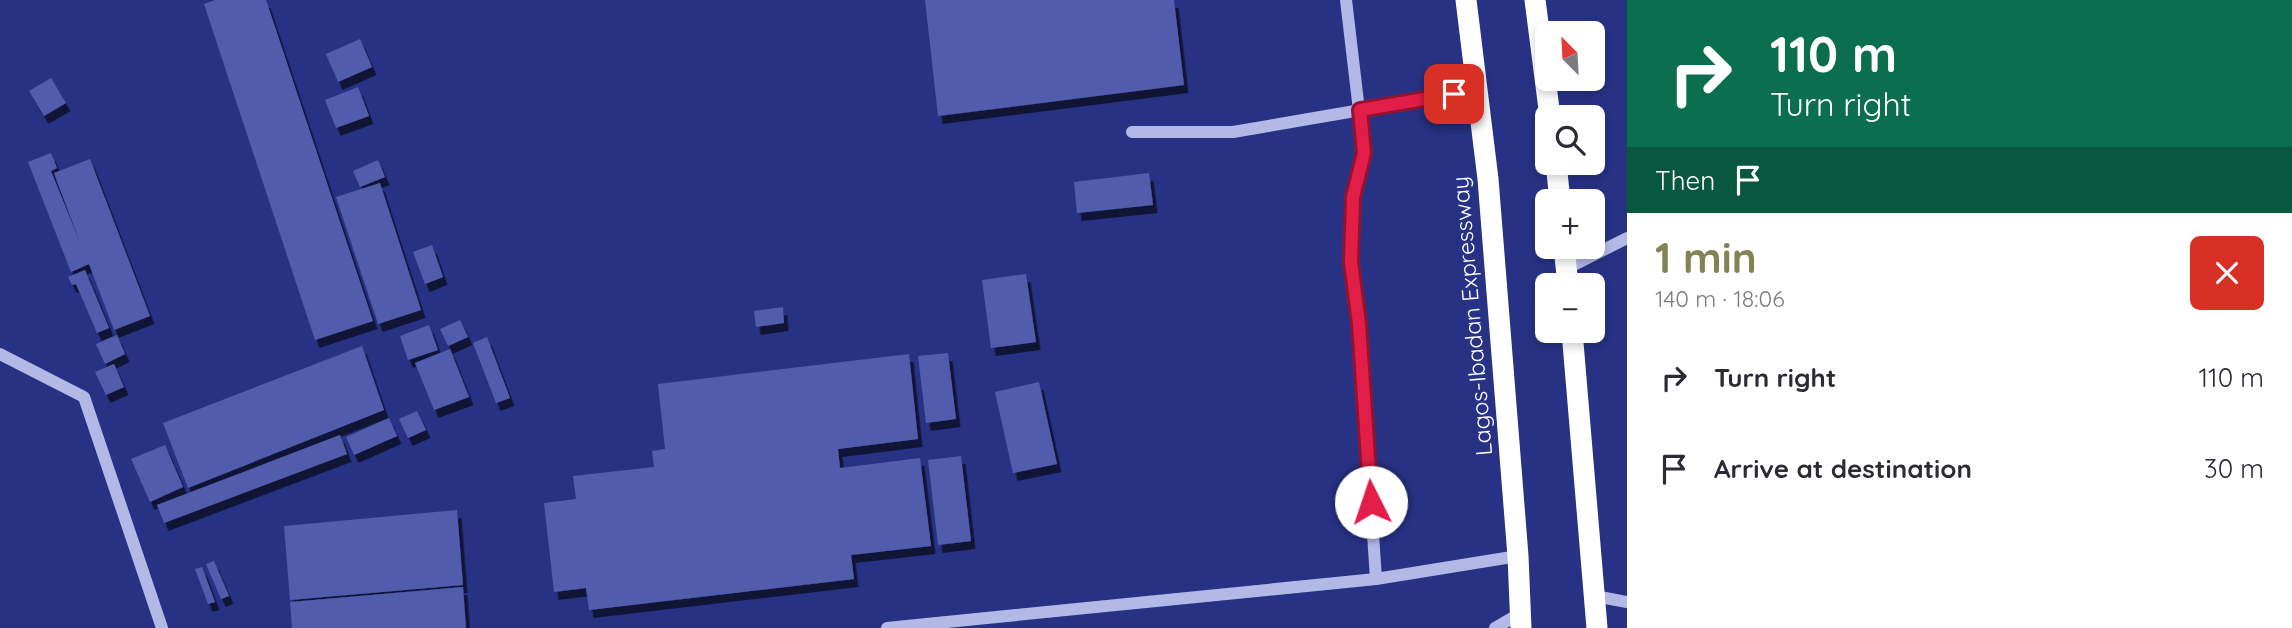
<!DOCTYPE html>
<html lang="en">
<head>
<meta charset="utf-8">
<style>
  body { margin:0; font-family:Quicksand,sans-serif; background:#f2f2f3; color:#2b2b33; height:100vh; display:flex; flex-direction:column; font-size:26px; white-space:nowrap }
  * { box-sizing:border-box; margin:0 }
  p { font-size:23px; color:#7c7c81 }
  .icon { flex:none; width:38px; height:38px; fill:none; stroke:currentColor; stroke-width:2; stroke-linecap:round; stroke-linejoin:round }
  .map { position:relative; flex:1; overflow:hidden }
  .panel { display:flex; flex-direction:column; background:#fff; width:665px }
  .panel>* { flex:none }
  .hud { background:#0b6e4f; color:#fff; overflow:hidden }
  .needle { width:46px; rotate:336deg }
  .controls { position:absolute; left:1535px; top:21px; display:grid; gap:14px }
  .controls a { display:grid; place-items:center; width:70px; height:70px; border-radius:10px; background:#fff; box-shadow:0 4px 10px #0003; font-size:35px }
  .pin { position:absolute; display:grid; place-items:center; width:60px; height:60px; color:#fff; margin:-30px; border-radius:14px; box-shadow:0 4px 10px #0006 }
  .me { position:absolute; width:77px; margin:-38px; rotate:356deg; stroke-linejoin:round; filter:drop-shadow(0 0 5px #0008) }
  .turn { display:flex; align-items:center; gap:24px; height:147px; padding:0 28px; font-size:32px }
  .turn .icon { width:91px; height:91px; stroke-width:2.5 }
  .turn b { display:block; font-size:49px; line-height:60px }
  .then { display:flex; align-items:center; height:66px; padding:0 28px; background:#0003; gap:14px; font-size:26px }
  .round { display:grid; place-items:center; flex:none; width:74px; height:74px; border-radius:10px; background:#f2f2f3 }
  .summary { display:flex; align-items:center; justify-content:space-between; height:119px; padding:0 28px }
  h1 { font-size:42px; font-weight:700; line-height:52px; color:#818352 }
  ul { padding:0; list-style:none }
  li { display:flex; align-items:center; gap:21px; height:91px; padding:0 28px }
  li div { flex:1 }
  li b { display:block; font-size:26px }
  li em { font-style:normal }
  main { display:flex; flex:1; min-height:0 }
  .map>svg:first-child { display:block }
  .building { fill:#515cac; filter:url(#shadow) }
  .lines { fill:none; stroke-linecap:round; stroke-linejoin:round }
  .minor { stroke:#b3b9e7; stroke-width:12 }
  .highway { stroke:#fff; stroke-width:21 }
  .route-casing { stroke:#92132f; stroke-width:18 }
  .route { stroke:#e11d48; stroke-width:12 }
  .labels { text-anchor:middle; stroke-width:5; stroke-linejoin:round; paint-order:stroke }
  .street-label { font-size:23px; fill:#fff; stroke:#283285 }
</style>
</head>
<body>
<main>
<div class="map">
<svg width="1627" height="628" viewBox="0 0 1627 628">
  <defs>
    <filter id="shadow"><feDropShadow dx="4.5" dy="8" stdDeviation="0" flood-color="#0009"/></filter>
  </defs>
  <rect width="100%" height="100%" fill="#283285"/>
  <g class="building">
    <polygon points="215,0 266,0 373,321 315,340 204,4"/>
    <polygon points="925,0 1174,0 1184,85 938,116"/>
    <polygon points="360,39 372,67 338,82 326,54"/>
    <polygon points="51,78 66,103 44,116 29,91"/>
    <polygon points="358,87 369,116 336,128 325,100"/>
    <polygon points="51,153 57,168 51,171 81,245 54,173 90,159 150,316 114,330 89,264 71,272 28,162"/>
    <polygon points="378,160 385,177 360,187 353,171"/>
    <polygon points="1149,173 1153,205 1077,213 1074,182"/>
    <polygon points="380,183 421,310 378,324 336,197"/>
    <polygon points="432,245 443,277 425,284 413,252"/>
    <polygon points="85,270 109,328 97,333 76,284 72,285 68,277"/>
    <polygon points="1026,274 1036,342 991,348 982,280"/>
    <polygon points="783,307 784,323 756,327 754,311"/>
    <polygon points="460,320 468,337 448,346 440,329"/>
    <polygon points="429,325 438,350 408,360 400,336"/>
    <polygon points="117,335 125,354 105,364 96,344"/>
    <polygon points="487,337 510,398 496,403 473,343"/>
    <polygon points="362,346 384,410 188,488 163,423"/>
    <polygon points="450,349 469,397 434,410 415,363"/>
    <polygon points="948,353 956,419 926,423 918,356"/>
    <polygon points="909,354 918,439 838,449 840,468 920,458 931,546 851,555 854,579 589,610 586,588 554,592 544,503 576,499 573,476 654,467 652,451 665,449 658,384"/>
    <polygon points="114,364 124,387 106,395 95,372"/>
    <polygon points="1039,382 1057,464 1013,473 995,392"/>
    <polygon points="417,411 426,430 408,438 399,419"/>
    <polygon points="389,418 397,436 354,455 346,437"/>
    <polygon points="340,435 347,454 164,523 157,505"/>
    <polygon points="165,445 183,487 150,502 131,459"/>
    <polygon points="961,456 971,541 938,545 928,460"/>
    <polygon points="457,510 463,585 290,600 284,526"/>
    <polygon points="214,561 229,596 221,599 206,564"/>
    <polygon points="202,567 215,602 208,604 195,569"/>
    <polygon points="463,587 466,628 292,628 290,602"/>
  </g>
  <g class="lines">
    <g class="minor">
      <polyline points="1346,0 1364,153 1353,197 1351,262 1359,325 1376,579"/>
      <polyline points="1132,132 1233,132 1477,90"/>
      <polyline points="1566,269 1627,238"/>
      <polyline points="0,354 84,397 162,628"/>
      <polyline points="1595,596 1627,602"/>
      <polyline points="887,628 1376,579 1518,556"/>
      <polyline points="1495,628 1521,613"/>
    </g>
    <g class="highway">
      <polyline points="1466,0 1488,179 1518,556 1521,628"/>
      <polyline points="1535,0 1550,117"/>
      <polyline points="1556,163 1560,201"/>
      <polyline points="1564,247 1568,285"/>
      <polyline points="1572,331 1597,628"/>
    </g>
  </g>
  <g class="lines">
    <g class="route-casing">
      <polyline id="route" points="1371,502 1359,324 1351,262 1353,197 1364,153 1360,110 1454,94"/>
    </g>
    <use href="#route" class="route"/>
  </g>
  <g class="labels">
    <g class="street-label">
      <text transform="translate(1472 316) rotate(-95)" y="8">Lagos-Ibadan Expressway</text>
    </g>
  </g>
</svg>
<div class="controls">
<a><svg class="needle" viewBox="-14 -14 28 28"><path d="M0-13l5 13h-10z" fill="#e53935"/><path d="M0 13l5-13h-10z" fill="#7c7c81"/></svg></a>
<a><svg class="icon" aria-label="search" viewBox="0 0 24 24"><circle cx="10" cy="10" r="6"/><path d="M15 15l6 6"/></svg></a>
<a>+</a>
<a>−</a>
</div>
<div class="pin" style="left:1454px;top:94px;background:#d93025"><svg class="icon" aria-label="arrive" viewBox="0 0 24 24"><path d="M6 21V4h12l-3 4 3 4H6"/></svg></div>
<svg class="me" style="left:1371px;top:502px" viewBox="-20 -20 40 40"><circle r="19" fill="#fff"/><path d="M0-13L10 11 0 6-10 11z" fill="#e11d48"/></svg>
</div>
<section class="panel">
<div class="hud">
<div class="turn"><svg class="icon" aria-label="right" viewBox="0 0 24 24"><path d="M7 20v-9h11M14 6l5 5-5 5"/></svg><div><b>110 m</b>Turn right</div></div>
<div class="then">Then<svg class="icon" aria-label="arrive" viewBox="0 0 24 24"><path d="M6 21V4h12l-3 4 3 4H6"/></svg></div>
</div>
<div class="summary"><div><h1>1 min</h1><p>140 m · 18:06</p></div><a class="round" style="background:#d93025;color:#fff"><svg class="icon" aria-label="close" viewBox="0 0 24 24"><path d="M6 6l12 12M18 6L6 18"/></svg></a></div>
<ul>
<li><svg class="icon" aria-label="right" viewBox="0 0 24 24"><path d="M7 20v-9h11M14 6l5 5-5 5"/></svg><div><b>Turn right</b></div><em>110 m</em></li>
<li><svg class="icon" aria-label="arrive" viewBox="0 0 24 24"><path d="M6 21V4h12l-3 4 3 4H6"/></svg><div><b>Arrive at destination</b></div><em>30 m</em></li>
</ul>
</section>
</main>
</body>
</html>
